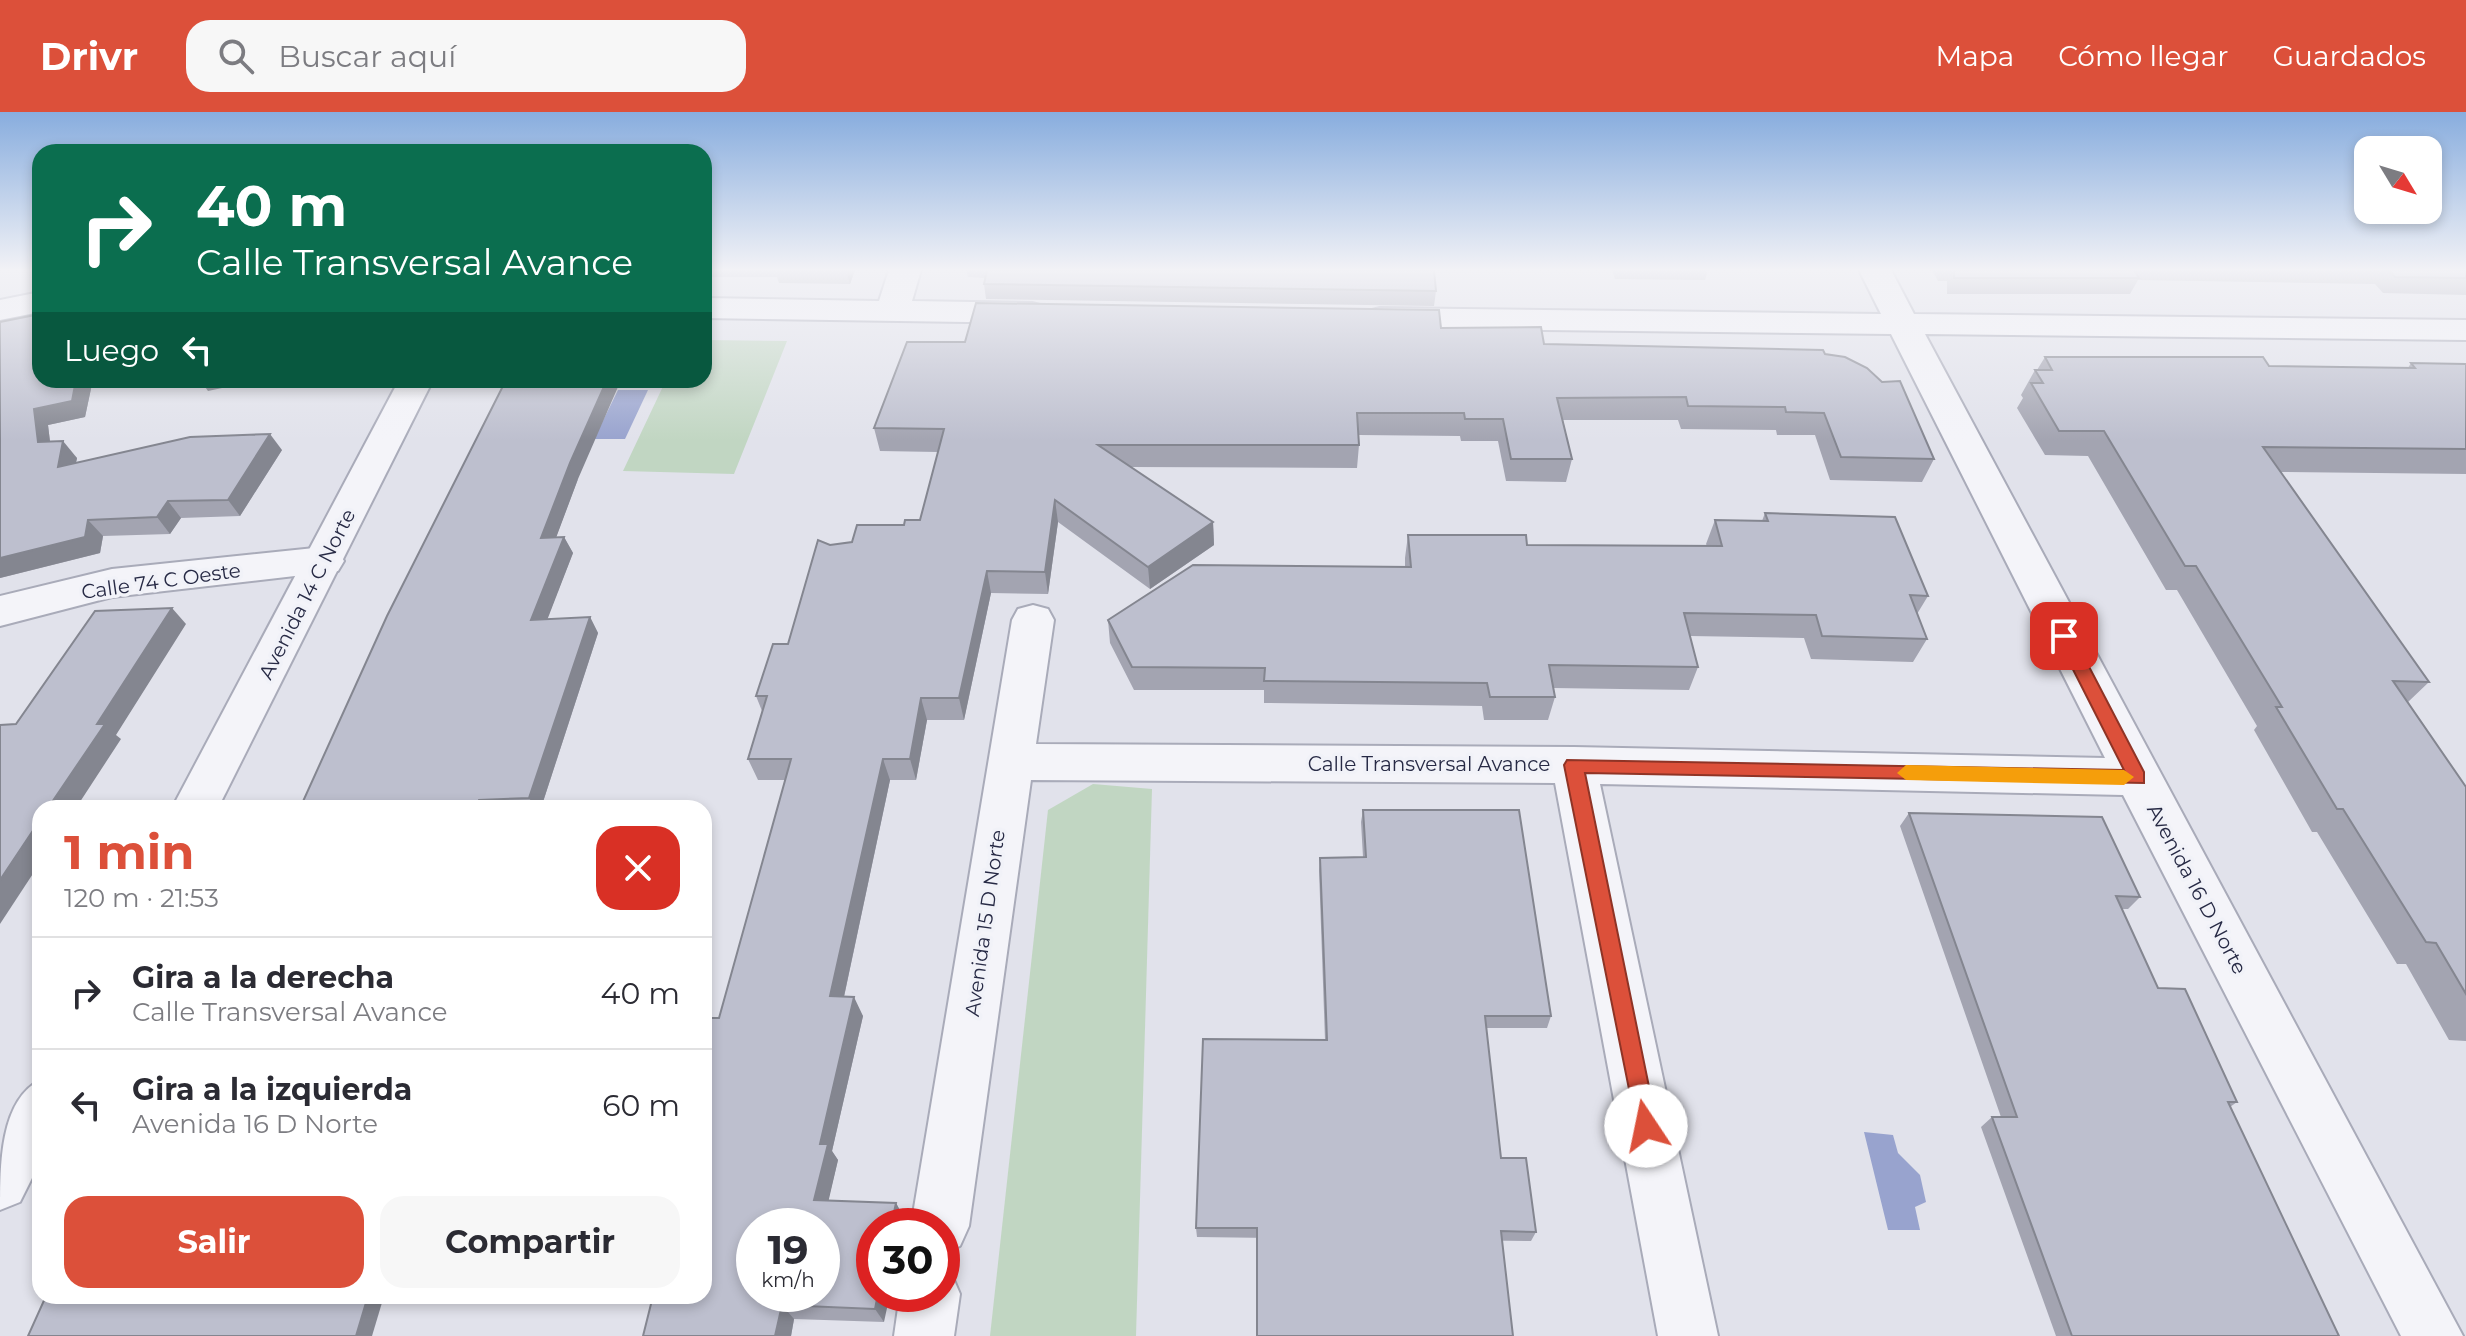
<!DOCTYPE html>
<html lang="es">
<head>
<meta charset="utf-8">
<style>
  body { margin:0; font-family:Montserrat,sans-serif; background:#f7f7f7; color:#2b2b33; height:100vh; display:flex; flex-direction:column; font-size:30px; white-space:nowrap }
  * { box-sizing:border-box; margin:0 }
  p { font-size:26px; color:#7c7c81 }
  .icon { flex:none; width:44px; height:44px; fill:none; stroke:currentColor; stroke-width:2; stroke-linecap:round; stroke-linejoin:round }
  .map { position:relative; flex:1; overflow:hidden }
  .panel { position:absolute; left:32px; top:688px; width:680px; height:504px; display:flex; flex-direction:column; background:#fff; border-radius:24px; box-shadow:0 4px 12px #0003 }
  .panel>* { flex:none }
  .hud { position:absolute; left:32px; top:32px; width:680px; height:244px; border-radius:24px; box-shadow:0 4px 12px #0003; background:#0b6e4f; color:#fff; overflow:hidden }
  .needle { width:52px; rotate:128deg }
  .controls { position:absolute; left:2354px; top:24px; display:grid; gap:16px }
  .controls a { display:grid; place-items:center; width:88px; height:88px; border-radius:16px; background:#fff; box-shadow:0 4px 12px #0003; font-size:40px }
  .speed { position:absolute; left:736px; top:1096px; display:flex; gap:16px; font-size:40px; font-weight:700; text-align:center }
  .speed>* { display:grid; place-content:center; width:104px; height:104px; border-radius:50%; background:#fff; box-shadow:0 4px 12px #0003; line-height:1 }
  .speed small { font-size:20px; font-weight:400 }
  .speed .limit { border:12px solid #d22; background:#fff; color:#111 }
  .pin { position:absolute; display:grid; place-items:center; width:68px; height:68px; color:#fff; margin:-34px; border-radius:16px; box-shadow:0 4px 12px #0006 }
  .me { position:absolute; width:88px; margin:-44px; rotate:349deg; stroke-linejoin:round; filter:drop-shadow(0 0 6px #0008) }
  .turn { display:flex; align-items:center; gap:28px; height:168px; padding:0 32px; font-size:36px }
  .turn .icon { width:104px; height:104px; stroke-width:2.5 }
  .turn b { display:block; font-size:56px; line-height:68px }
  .then { display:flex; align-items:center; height:76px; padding:0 32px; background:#0003; gap:16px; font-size:30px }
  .round { display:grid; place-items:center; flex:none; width:84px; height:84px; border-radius:24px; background:#f7f7f7 }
  .summary { display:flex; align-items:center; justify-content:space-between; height:136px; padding:0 32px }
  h1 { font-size:48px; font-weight:700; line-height:60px; color:#dc503a }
  .cta { display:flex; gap:16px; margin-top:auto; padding:16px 32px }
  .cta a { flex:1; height:92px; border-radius:24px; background:#dc503a; color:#fff; font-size:32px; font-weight:700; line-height:92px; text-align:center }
  .cta a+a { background:#f7f7f7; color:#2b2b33 }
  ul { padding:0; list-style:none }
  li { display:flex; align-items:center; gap:24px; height:112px; padding:0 32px; border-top:2px solid #e1e1e2 }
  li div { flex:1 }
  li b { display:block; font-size:30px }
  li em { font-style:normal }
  header { display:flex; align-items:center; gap:48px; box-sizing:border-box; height:112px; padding:0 40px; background:#dc503a; color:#fff }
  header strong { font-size:38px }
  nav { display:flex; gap:44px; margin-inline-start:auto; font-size:28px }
  .search { width:560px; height:72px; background:#f7f7f7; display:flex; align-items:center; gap:20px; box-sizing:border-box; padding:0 28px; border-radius:24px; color:#7c7c81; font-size:30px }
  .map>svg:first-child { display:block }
  .green { fill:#c1d6c2 }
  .water { fill:#98a3ce }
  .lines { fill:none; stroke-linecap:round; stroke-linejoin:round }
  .minor-casing { stroke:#a9abb9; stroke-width:4 }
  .tertiary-casing { stroke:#a9abb9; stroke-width:4 }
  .minor { fill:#f4f4f9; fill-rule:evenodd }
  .tertiary { fill:#f4f4f9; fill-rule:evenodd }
  .wall { fill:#a3a4b1 }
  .shaded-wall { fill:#848690 }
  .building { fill:#bdbfce; stroke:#848690; stroke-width:2; fill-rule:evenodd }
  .route { fill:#dc503a; stroke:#8f3426; stroke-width:2 }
  .slow { fill:#f59e0b }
  .labels { text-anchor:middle; stroke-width:7; stroke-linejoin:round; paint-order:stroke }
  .street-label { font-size:20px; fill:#272a45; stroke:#f1f2f8 }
</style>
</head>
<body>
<header>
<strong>Drivr</strong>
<div class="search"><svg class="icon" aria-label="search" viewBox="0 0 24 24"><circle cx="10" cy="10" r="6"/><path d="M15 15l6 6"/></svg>Buscar aquí</div>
<nav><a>Mapa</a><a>Cómo llegar</a><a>Guardados</a></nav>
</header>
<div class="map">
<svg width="2466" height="1224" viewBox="0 0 2466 1224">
  <rect width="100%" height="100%" fill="#e1e2eb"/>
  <g class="green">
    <polygon points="704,228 787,229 734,362 623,359 666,268 704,268"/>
    <polygon points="1093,672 1152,677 1136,1224 990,1224 1048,698"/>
  </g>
  <g class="water">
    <polygon points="618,278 648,278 625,327 594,327"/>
    <polygon points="1864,1020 1893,1023 1898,1041 1920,1063 1926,1090 1915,1095 1920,1118 1888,1118"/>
  </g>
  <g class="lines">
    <g class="minor-casing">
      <g id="minor">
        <polygon points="889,158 921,158 912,189 1032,191 1044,194 1049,201 1044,208 1032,211 704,206 704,186 879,189"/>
        <polygon points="1859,158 1891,158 1914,202 2466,208 2466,228 1925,222 2463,1224 2401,1224 2123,683 1600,672 1718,1224 1658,1224 1555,671 1031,668 969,1114 960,1134 942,1142 942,1114 911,1114 1012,508 1018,497 1033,493 1048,497 1054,508 1036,632 1574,635 2105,646 1891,222 1380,216 1368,213 1363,206 1368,199 1380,196 1881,202"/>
        <polygon points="40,180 40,200 0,208 0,188"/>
        <polygon points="324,435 338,439 344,449 338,459 112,485 0,514 0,484 112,457"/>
        <polygon points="942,1157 951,1161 960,1182 954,1224 894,1224 900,1182 942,1182"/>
      </g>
    </g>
    <g class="tertiary-casing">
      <g id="tertiary">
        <polygon points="399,268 433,268 218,696 172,696"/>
        <path d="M40,968V1050L20,1090L0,1098C0,1052 0,989 40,968Z"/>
      </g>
    </g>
    <use href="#minor" class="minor"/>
    <use href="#tertiary" class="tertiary"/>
  </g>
  <g class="wall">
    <polygon points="704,158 855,158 850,172 779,171 777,165 704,165"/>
    <polygon points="966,158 1434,158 1436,179 1434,194 986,187 984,172 985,166 968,165"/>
    <polygon points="1612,158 1708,158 1705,168 1615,167"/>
    <polygon points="1932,158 2466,158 2466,183 2383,181 2375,172 2138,168 2130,182 1947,182 1947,169 1938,169"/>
    <polygon points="0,210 92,272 85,305 48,313 50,330 77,346 76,350 282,338 240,404 181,406 170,422 103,424 100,441 0,466"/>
    <polygon points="1441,216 1544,232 1825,242 1934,347 1922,370 1830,368 1815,323 1777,323 1776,318 1681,317 1678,308 1563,308 1572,347 1566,370 1506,369 1498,329 1461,329 1460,324 1359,323 1359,333 1357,356 1131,355 1213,410 1214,433 1150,477 1058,410 1048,482 991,481 964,608 927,608 916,668 890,668 844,885 863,904 832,1039 838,1048 828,1089 896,1091 904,1106 903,1114 874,1114 884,1210 794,1207 791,1224 643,1224 719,906 785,668 758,668 748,647 762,599 756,584 788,532 830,433 852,430 920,408 938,340 880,339 874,316 965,230"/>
    <polygon points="2045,245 2269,254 2408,256 2411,251 2466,252 2466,362 2281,360 2429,570 2408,590 2466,675 2466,929 2449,928 2406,852 2397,852 2317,720 2312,720 2254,618 2257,614 2177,478 2166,478 2088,344 2045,343 2017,296 2023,286 2021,283 2035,258 2037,258"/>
    <polygon points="578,367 556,425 564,425 573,441 547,507 590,505 598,521 541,696 300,696"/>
    <polygon points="1765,401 1928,484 1917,502 1927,527 1913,550 1811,547 1804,526 1690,524 1698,555 1689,578 1553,576 1555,585 1548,608 1484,608 1482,594 1264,591 1264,578 1134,578 1110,531 1108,508 1405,455 1405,446 1408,423 1527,433 1707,434 1706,432 1715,408 1762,409"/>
    <polygon points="1363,698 1551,904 1547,916 1486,916 1501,1046 1536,1120 1531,1129 1197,1125 1196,1116 1325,928 1319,758 1320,746 1363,745 1361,710"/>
    <polygon points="1909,701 2140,785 2128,797 2122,797 2158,876 2237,990 2230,995 2339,1224 2056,1224 1981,1015 1992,1005 2001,1005 1900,714"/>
  </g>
  <g class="shaded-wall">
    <polygon points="846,158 855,158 850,172"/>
    <polygon points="76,268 110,268 92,272 85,305 48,313 52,346 38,330 34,297"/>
    <polygon points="200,268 259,268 208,279"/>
    <polygon points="607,268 621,268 578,367 550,442 541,426 570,351"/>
    <polygon points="270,322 282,338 240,404 228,388"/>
    <polygon points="63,329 77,346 72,371 58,355"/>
    <polygon points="1055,388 1058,410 1048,482 1045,460"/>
    <polygon points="168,389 181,406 170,422 157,405"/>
    <polygon points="88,408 103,424 100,441 0,466 0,446"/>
    <polygon points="1213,410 1214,433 1150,477 1148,455"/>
    <polygon points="564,425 573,441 541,524 531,508"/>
    <polygon points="987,459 991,481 964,608 959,586"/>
    <polygon points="172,496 186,512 116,623 121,627 76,696 48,696 97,612"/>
    <polygon points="590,505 598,521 541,696 536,696 529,686"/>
    <polygon points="921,586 927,608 916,668 910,647"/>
    <polygon points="883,647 890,668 840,903 830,884"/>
    <polygon points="479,688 485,696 476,696"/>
    <polygon points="40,708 40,751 0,812 0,768"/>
    <polygon points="854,885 863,904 832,1039 838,1048 825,1104 814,1088 820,1032"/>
    <polygon points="896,1091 904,1106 903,1114 891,1114"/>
    <polygon points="878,1182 890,1182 884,1210 875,1197"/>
    <polygon points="368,1184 384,1184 372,1224 356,1224"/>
    <polygon points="782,1193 794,1207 791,1224 775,1224"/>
  </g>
  <g class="building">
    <polygon points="987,158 1434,158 1436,179 984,172"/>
    <polygon points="1954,158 2134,158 2139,166 1954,166"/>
    <polygon points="2389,158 2466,158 2466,166 2395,165"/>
    <path d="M976,191L1439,198L1441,216L1541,215L1544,232L1823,238L1825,242L1845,245L1867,256L1882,270L1900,269L1934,347L1841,345L1824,301L1786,300L1785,295L1688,294L1686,285L1557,286L1572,347H1511L1503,307H1465L1464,301H1357L1359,333H1098L1213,410L1148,455L1055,388L1045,460L987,459L959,586H921L910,647H883L830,884L854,885L820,1032H828L814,1088L896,1091L891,1114H874V1182H878L875,1197L782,1193L775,1224H643L653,1184H704V906H719L791,647H748L767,584H756L773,532H788L818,428L830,433L852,430L857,413H904L905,408H920L944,317L874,316L907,230H965ZM754,1114H822V1182H754Z"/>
    <polygon points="40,202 40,268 76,268 72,289 34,297 38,330 63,329 58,355 190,325 270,322 228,388 168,389 157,405 88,408 85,425 0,446 0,210"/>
    <polygon points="2045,245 2263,245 2269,254 2415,256 2411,251 2466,252 2466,337 2263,335 2429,570 2393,569 2466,675 2466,882 2436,831 2426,830 2343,697 2337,697 2276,595 2282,595 2196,454 2185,454 2104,319 2059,319 2031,271 2043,271 2035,258 2052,258"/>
    <polygon points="506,268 607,268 570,351 541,426 564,425 531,508 590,505 529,686 479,688 476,696 300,696 387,504"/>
    <polygon points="1765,401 1895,405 1928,484 1910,483 1927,527 1822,524 1816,503 1684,501 1698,555 1549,553 1555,585 1490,585 1487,571 1264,569 1265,556 1132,555 1108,508 1193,453 1411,455 1408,423 1526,423 1527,433 1722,434 1715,408 1768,409"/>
    <polygon points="172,496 97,612 105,612 48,696 40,696 40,708 0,768 0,613 16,612 95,499"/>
    <polygon points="1363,698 1519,698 1551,904 1485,904 1501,1046 1526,1046 1536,1120 1501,1119 1513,1224 1257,1224 1257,1116 1196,1116 1203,927 1327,928 1320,746 1366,745"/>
    <polygon points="1909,701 2102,705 2140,785 2116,784 2158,876 2185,877 2237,990 2228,990 2339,1224 2072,1224 1992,1005 2017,1005"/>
    <polygon points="46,1184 368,1184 356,1224 28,1224"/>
  </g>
  <linearGradient id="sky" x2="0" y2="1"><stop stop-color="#88adde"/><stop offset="0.48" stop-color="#f2f2f6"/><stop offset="1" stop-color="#f2f2f6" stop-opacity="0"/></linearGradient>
  <rect width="2466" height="329" fill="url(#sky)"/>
  <polygon class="route" points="2064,518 2073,524 2144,660 2144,671 1585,661 1657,1014 1654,1022 1646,1025 1638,1022 1564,653 1567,648 2124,658 2056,524"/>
  <polygon class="slow" points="1906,653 2124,658 2134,665 2124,673 1906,668 1897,661"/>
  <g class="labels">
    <g class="street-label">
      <text transform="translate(161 469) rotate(-8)" y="7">Calle 74 C Oeste</text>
      <text transform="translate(307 482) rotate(-63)" y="7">Avenida 14 C Norte</text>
      <text x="1429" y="659">Calle Transversal Avance</text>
      <text transform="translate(2197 777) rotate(62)" y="7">Avenida 16 D Norte</text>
      <text transform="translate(985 811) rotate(-82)" y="7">Avenida 15 D Norte</text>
    </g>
  </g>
</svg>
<div class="controls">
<a><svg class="needle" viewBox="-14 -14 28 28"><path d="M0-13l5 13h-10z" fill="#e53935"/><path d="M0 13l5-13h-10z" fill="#7c7c81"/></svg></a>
</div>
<div class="speed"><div>19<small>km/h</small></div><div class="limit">30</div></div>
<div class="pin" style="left:2064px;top:524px;background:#d93025"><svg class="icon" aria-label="arrive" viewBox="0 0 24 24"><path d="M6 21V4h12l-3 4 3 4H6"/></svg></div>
<svg class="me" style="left:1646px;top:1014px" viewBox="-20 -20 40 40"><circle r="19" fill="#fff"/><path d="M0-13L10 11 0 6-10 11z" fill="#dc503a"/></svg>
<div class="hud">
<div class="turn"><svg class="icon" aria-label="right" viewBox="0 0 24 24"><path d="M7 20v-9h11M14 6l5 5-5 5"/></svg><div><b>40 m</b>Calle Transversal Avance</div></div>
<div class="then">Luego<svg class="icon" aria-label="left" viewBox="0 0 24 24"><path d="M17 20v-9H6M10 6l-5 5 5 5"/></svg></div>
</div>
<section class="panel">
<div class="summary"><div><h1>1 min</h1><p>120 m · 21:53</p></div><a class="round" style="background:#d93025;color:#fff"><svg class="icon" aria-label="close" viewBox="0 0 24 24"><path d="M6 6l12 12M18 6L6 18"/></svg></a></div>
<ul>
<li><svg class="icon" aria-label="right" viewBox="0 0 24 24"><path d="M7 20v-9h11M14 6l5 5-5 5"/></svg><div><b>Gira a la derecha</b><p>Calle Transversal Avance</p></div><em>40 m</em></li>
<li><svg class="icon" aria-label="left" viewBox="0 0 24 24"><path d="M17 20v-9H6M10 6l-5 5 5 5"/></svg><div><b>Gira a la izquierda</b><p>Avenida 16 D Norte</p></div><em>60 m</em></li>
</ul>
<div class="cta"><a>Salir</a><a>Compartir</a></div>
</section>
</div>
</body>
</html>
